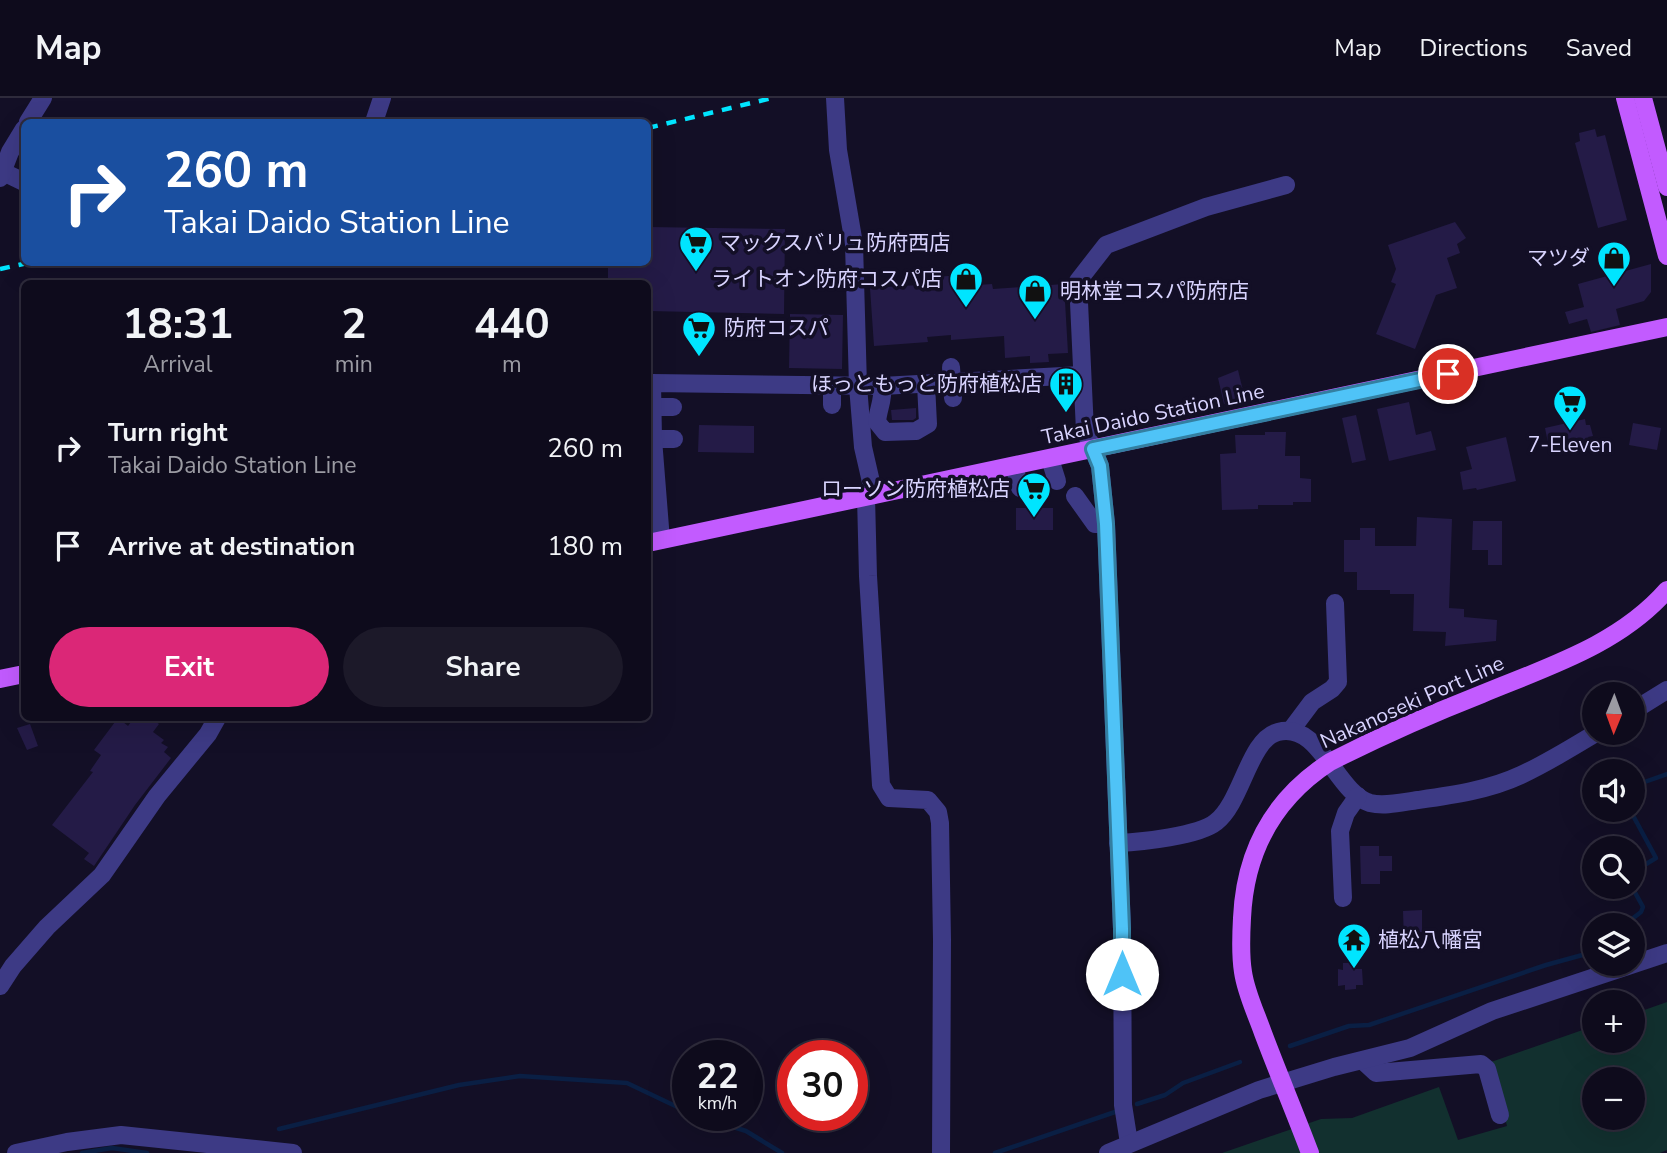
<!DOCTYPE html>
<html lang="en">
<head>
<meta charset="utf-8">
<style>
  body { margin:0; font-family:"Nunito Sans","Noto Sans JP",sans-serif; background:#1c1929; color:#f1f3f6; height:100vh; display:flex; flex-direction:column; font-size:26px; white-space:nowrap }
  * { box-sizing:border-box; margin:0 }
  p { font-size:23px; color:#9b9ba3 }
  .icon { flex:none; width:38px; height:38px; fill:none; stroke:currentColor; stroke-width:2; stroke-linecap:round; stroke-linejoin:round }
  .map { position:relative; flex:1; overflow:hidden }
  .sheet { position:absolute; left:21px; top:182px; width:630px; height:441px; display:flex; flex-direction:column; background:#0e0b1c; border-radius:10px; box-shadow:0 7px 28px #0002,0 0 0 2px #2e2b3b }
  .sheet>* { flex:none }
  .top-card { position:absolute; left:21px; top:21px; width:630px; height:147px; border-radius:10px; box-shadow:0 7px 28px #0002,0 0 0 2px #2e2b3b; background:#1a4fa0; color:#fff; overflow:hidden }
  .needle { width:46px; rotate:181deg }
  .controls { position:absolute; left:1582px; top:584px; display:grid; gap:14px }
  .controls a { display:grid; place-items:center; width:63px; height:63px; border-radius:50%; background:#0e0b1c; box-shadow:0 7px 28px #0002,0 0 0 2px #2e2b3b; font-size:35px }
  .speed { position:absolute; left:672px; top:942px; display:flex; gap:14px; font-size:35px; font-weight:700; text-align:center }
  .speed>* { display:grid; place-content:center; width:91px; height:91px; border-radius:50%; background:#0e0b1c; box-shadow:0 7px 28px #0002,0 0 0 2px #2e2b3b; line-height:1 }
  .speed small { font-size:18px; font-weight:400 }
  .speed .limit { border:10px solid #d22; background:#fff; color:#111 }
  .pin { position:absolute; display:grid; place-items:center; width:60px; height:60px; color:#fff; margin:-30px; border:4px solid #fff; border-radius:50%; box-shadow:0 2px 7px #0007 }
  .me { position:absolute; width:77px; margin:-38px; rotate:0deg; stroke-linejoin:round; filter:drop-shadow(0 0 5px #0008) }
  .turn { display:flex; align-items:center; gap:24px; height:147px; padding:0 28px; font-size:32px }
  .turn .icon { width:91px; height:91px; stroke-width:2.5 }
  .turn b { display:block; font-size:49px; line-height:60px }
  .eta { display:flex; justify-content:space-evenly; align-items:center; height:119px; text-align:center }
  .eta b { font-size:42px; font-weight:700; line-height:49px }
  .action { display:flex; gap:14px; margin-top:auto; padding:14px 28px }
  .action a { flex:1; height:80px; border-radius:42px; background:#db2777; color:#fff; font-size:28px; font-weight:700; line-height:80px; text-align:center }
  .action a+a { background:#1c1929; color:#f1f3f6 }
  ul { padding:0; list-style:none }
  li { display:flex; align-items:center; gap:21px; height:98px; padding:0 28px }
  li div { flex:1 }
  li b { display:block; font-size:26px }
  li em { font-style:normal }
  header { display:flex; align-items:center; gap:42px; box-sizing:border-box; height:98px; padding:0 35px; background:#0e0b1c; border-bottom:2px solid #2e2b3b }
  header strong { font-size:33px }
  nav { display:flex; gap:38px; margin-inline-start:auto; font-size:24px }
  .map>svg:first-child { display:block }
  .green { fill:#12302f; fill-rule:evenodd }
  .lines { fill:none; stroke-linecap:round; stroke-linejoin:round }
  .stream { stroke:#0a1f44; stroke-width:4.5 }
  .building { fill:#241b47 }
  .minor { stroke:#3d3a85; stroke-width:18 }
  .major { stroke:#c25bff; stroke-width:18 }
  .rail { stroke:#00e5ff; stroke-width:4.5; stroke-dasharray:10 9; stroke-linecap:butt }
  .route-casing { stroke:#337fa1; stroke-width:18 }
  .route { stroke:#4fc3f7; stroke-width:12 }
  .labels { text-anchor:middle; stroke-width:7; stroke-linejoin:round; paint-order:stroke }
  .poi-label { font-size:21px; fill:#d9d4ff; stroke:#130f26; text-anchor:start }
  .street-label { font-size:21px; fill:#d9d4ff; stroke:#130f26 }
</style>
</head>
<body>
<header>
<strong>Map</strong>
<nav><a>Map</a><a>Directions</a><a>Saved</a></nav>
</header>
<div class="map">
<svg width="1667" height="1055" viewBox="0 0 1667 1055">
  <rect width="100%" height="100%" fill="#130f26"/>
  <path class="green" d="M1667,904V1052L1660,1055H1222L1321,1021L1352,1020L1439,989L1458,1042L1507,1028L1491,964L1594,928V943H1633V916ZM1594,982H1633V1020H1594Z"/>
  <g class="lines">
    <g class="stream">
      <polyline points="1633,688 1667,676"/>
      <polyline points="1630,712 1656,760 1633,774"/>
      <polyline points="1623,828 1641,814 1643,809 1632,789"/>
      <polyline points="1290,948 1349,928 1369,927 1546,867 1586,856 1594,850"/>
      <polyline points="1137,1006 1165,997 1183,985 1240,964"/>
      <polyline points="695,1017 746,1033 782,1055"/>
      <polyline points="279,1031 459,987 520,978 627,985 688,1014"/>
      <polyline points="82,1055 112,1050 147,1055"/>
      <polyline points="995,1055 1115,1014"/>
    </g>
  </g>
  <g class="building">
    <polygon points="1595,31 1597,39 1605,37 1627,122 1598,130 1575,45 1580,43 1579,35"/>
    <polygon points="1455,124 1466,140 1457,146 1460,155 1447,160 1457,190 1436,197 1415,251 1376,236 1396,186 1391,184 1396,171 1388,147"/>
    <polygon points="648,129 785,131 784,216 648,213 648,186 608,186 608,164 648,164"/>
    <polygon points="1651,166 1651,194 1644,203 1616,211 1620,227 1591,234 1587,221 1569,226 1565,214 1584,209 1578,186"/>
    <polygon points="963,177 964,188 992,186 993,191 1064,186 1068,255 1048,256 1049,264 1030,265 1030,258 1005,260 1004,238 951,242 951,237 927,239 928,244 874,248 870,190 935,186 934,179"/>
    <polygon points="790,216 843,217 842,271 789,270"/>
    <polygon points="1238,272 1245,301 1224,306 1218,280"/>
    <polygon points="1409,304 1416,337 1431,333 1436,352 1389,363 1377,311"/>
    <polygon points="916,310 916,320 913,322 892,322 891,312"/>
    <polygon points="1356,317 1366,362 1352,365 1342,320"/>
    <polygon points="1585,321 1586,327 1590,327 1593,338 1588,339 1589,341 1549,350 1545,330"/>
    <polygon points="1633,325 1661,330 1657,352 1629,347"/>
    <polygon points="699,327 754,328 754,355 698,354"/>
    <polygon points="1265,334 1286,334 1285,358 1300,358 1300,380 1311,381 1311,404 1293,404 1293,407 1258,407 1258,411 1222,412 1220,356 1236,355 1235,337 1265,337"/>
    <polygon points="1506,339 1516,383 1477,392 1476,390 1463,392 1460,374 1472,371 1466,349"/>
    <rect x="1016" y="410" width="37" height="22"/>
    <polygon points="1417,419 1452,421 1449,510 1464,511 1464,519 1497,522 1496,543 1445,548 1446,534 1413,533 1414,496 1390,496 1390,492 1357,492 1357,474 1344,474 1344,442 1360,442 1360,430 1375,430 1375,448 1416,448"/>
    <polygon points="1473,423 1502,423 1502,467 1488,467 1488,452 1472,452"/>
    <polygon points="118,620 128,628 134,620 150,620 159,626 153,634 164,642 161,645 168,649 164,654 171,660 135,707 94,768 84,761 89,755 52,727 93,674 90,673 101,657 94,652"/>
    <polygon points="30,626 38,648 27,652 17,630"/>
    <polygon points="1360,748 1379,748 1379,758 1392,758 1392,773 1380,773 1380,786 1361,786"/>
    <polygon points="1422,812 1422,834 1420,834 1420,843 1404,843 1403,813"/>
    <polygon points="1343,865 1355,865 1355,871 1362,871 1363,887 1356,887 1356,891 1345,892 1345,887 1338,888 1338,871 1343,872"/>
  </g>
  <g class="lines">
    <g class="minor">
      <polyline points="835,0 838,52 854,146 858,288 863,349 874,397"/>
      <polyline points="28,24 43,0"/>
      <polyline points="374,24 382,0"/>
      <polyline points="3,74 24,84"/>
      <polyline points="0,80 10,54 24,31"/>
      <polyline points="951,269 953,300"/>
      <path d="M882,288C884,301 878,311 877,324L885,334L916,333L928,326L926,286"/>
      <polyline points="832,307 832,289"/>
      <polyline points="651,309 673,309"/>
      <polyline points="653,341 674,341"/>
      <polyline points="1050,361 1057,383"/>
      <polyline points="1014,368 1020,390"/>
      <polyline points="1075,398 1095,426 1106,426"/>
      <polyline points="866,399 868,478 881,687 889,700 928,702 938,714 940,725 942,842 941,1055"/>
      <polyline points="661,442 653,341 652,285 882,288 1081,277"/>
      <polyline points="1633,613 1667,592"/>
      <polyline points="1291,632 1312,604 1332,591 1338,584 1335,505"/>
      <path d="M1118,745C1141,744 1199,738 1216,724C1242,704 1249,641 1278,634C1320,623 1336,695 1370,705C1385,709 1403,704 1418,702C1453,697 1489,692 1521,677C1547,665 1571,650 1596,635"/>
      <polyline points="1343,800 1340,733 1346,715 1358,698"/>
      <polyline points="0,888 13,868 47,829 102,777 157,698 208,636 217,620"/>
      <polyline points="1363,963 1376,975 1481,966 1487,971 1500,1017"/>
      <polyline points="1129,1045 1123,1007 1122,831 1106,426 1100,368 1085,333 1078,183 1106,147 1206,109 1286,87"/>
      <polyline points="16,1055 67,1044 121,1037 293,1055"/>
      <polyline points="1108,1055 1259,992 1334,969 1410,950 1492,913 1667,855"/>
    </g>
    <g class="major">
      <polyline points="1625,0 1667,158"/>
      <polyline points="1643,0 1667,89"/>
      <polyline points="648,445 1667,229"/>
      <polyline points="0,581 24,576"/>
      <path d="M1310,1055C1295,1015 1278,975 1263,935C1256,915 1246,895 1243,874C1240,856 1241,838 1242,820C1245,753 1273,701 1330,664C1379,639 1431,616 1482,596C1547,569 1619,547 1667,492"/>
    </g>
    <g class="rail">
      <polyline points="648,30 772,0"/>
      <polyline points="0,171 32,164"/>
    </g>
  </g>
  <g class="lines">
    <g class="route-casing">
      <polyline id="route" points="1122,876 1122,831 1106,426 1100,368 1093,351 1448,276"/>
    </g>
    <use href="#route" class="route"/>
  </g>
  <defs>
    <g id="supermarket-pin" transform="scale(1.75)"><path d="M0 17L-7.5 6A9.5 9.5 0 1 1 7.5 6Z" fill="#00e5ff" stroke="#130f26"/><path d="M-6-5.5h2.5l.6 2H6L4.5 2H-2.5L-4.4-4H-6ZM-1.5 3.2a1.3 1.3 0 1 0 .1 0ZM3 3.2a1.3 1.3 0 1 0 .1 0Z" fill="#111"/></g>
    <g id="shop-pin" transform="scale(1.75)"><path d="M0 17L-7.5 6A9.5 9.5 0 1 1 7.5 6Z" fill="#00e5ff" stroke="#130f26"/><path d="M-5-2.5h2.3a2.7 3.5 0 0 1 5.4 0H5L5.5 6h-11ZM-1.5-2.5h3a1.5 2.3 0 0 0-3 0Z" fill="#111"/></g>
    <g id="building-pin" transform="scale(1.75)"><path d="M0 17L-7.5 6A9.5 9.5 0 1 1 7.5 6Z" fill="#00e5ff" stroke="#130f26"/><path d="M-4-6H4V6H1V3H-1V6H-4ZM-2.5-4.3h1.7v1.8h-1.7ZM.8-4.3h1.7v1.8H.8ZM-2.5-1h1.7V.8h-1.7ZM.8-1h1.7V.8H.8Z" fill="#111"/></g>
    <g id="temple-pin" transform="scale(1.75)"><path d="M0 17L-7.5 6A9.5 9.5 0 1 1 7.5 6Z" fill="#00e5ff" stroke="#130f26"/><path d="M0-6L5-2H3V0L6.5 2.5H4V6H1.5V3h-3V6H-4V2.5H-6.5L-3 0V-2H-5Z" fill="#111"/></g>
  </defs>
  <g fill-rule="evenodd">
    <use href="#supermarket-pin" x="696" y="145"/>
    <use href="#shop-pin" x="1614" y="160"/>
    <use href="#shop-pin" x="966" y="181"/>
    <use href="#shop-pin" x="1035" y="193"/>
    <use href="#supermarket-pin" x="699" y="230"/>
    <use href="#building-pin" x="1066" y="286"/>
    <use href="#supermarket-pin" x="1570" y="304"/>
    <use href="#supermarket-pin" x="1034" y="391"/>
    <use href="#temple-pin" x="1354" y="842"/>
  </g>
  <g class="labels">
    <g class="poi-label">
      <text x="720" y="152">マックスバリュ防府西店</text>
      <text x="1590" y="167" text-anchor="end">マツダ</text>
      <text x="942" y="188" text-anchor="end">ライトオン防府コスパ店</text>
      <text x="1060" y="200">明林堂コスパ防府店</text>
      <text x="724" y="237">防府コスパ</text>
      <text x="1042" y="293" text-anchor="end">ほっともっと防府植松店</text>
      <text x="1570" y="354" text-anchor="middle">7-Eleven</text>
      <text x="1010" y="398" text-anchor="end">ローソン防府植松店</text>
      <text x="1378" y="849">植松八幡宮</text>
    </g>
    <g class="street-label">
      <text transform="translate(1153 316) rotate(-12)" y="7">Takai Daido Station Line</text>
      <text transform="translate(1412 604) rotate(-24)" y="7">Nakanoseki Port Line</text>
    </g>
  </g>
</svg>
<div class="controls">
<a><svg class="needle" viewBox="-14 -14 28 28"><path d="M0-13l5 13h-10z" fill="#e53935"/><path d="M0 13l5-13h-10z" fill="#9b9ba3"/></svg></a>
<a><svg class="icon" aria-label="sound" viewBox="0 0 24 24"><path d="M4 9h4l5-4v14l-5-4H4zM17 9q2 3 0 6"/></svg></a>
<a><svg class="icon" aria-label="search" viewBox="0 0 24 24"><circle cx="10" cy="10" r="6"/><path d="M15 15l6 6"/></svg></a>
<a><svg class="icon" aria-label="layers" viewBox="0 0 24 24"><path d="M12 4l9 5-9 5-9-5zM3 14l9 5 9-5"/></svg></a>
<a>+</a>
<a>−</a>
</div>
<div class="speed"><div>22<small>km/h</small></div><div class="limit">30</div></div>
<div class="pin" style="left:1448px;top:276px;background:#d93025"><svg class="icon" aria-label="arrive" viewBox="0 0 24 24"><path d="M6 21V4h12l-3 4 3 4H6"/></svg></div>
<svg class="me" style="left:1122px;top:876px" viewBox="-20 -20 40 40"><circle r="19" fill="#fff"/><path d="M0-13L10 11 0 6-10 11z" fill="#4fc3f7"/></svg>
<div class="top-card">
<div class="turn"><svg class="icon" aria-label="right" viewBox="0 0 24 24"><path d="M7 20v-9h11M14 6l5 5-5 5"/></svg><div><b>260 m</b>Takai Daido Station Line</div></div>
</div>
<section class="sheet">
<div class="eta">
<div><b>18:31</b><p>Arrival</p></div>
<div><b>2</b><p>min</p></div>
<div><b>440</b><p>m</p></div>
</div>
<ul>
<li><svg class="icon" aria-label="right" viewBox="0 0 24 24"><path d="M7 20v-9h11M14 6l5 5-5 5"/></svg><div><b>Turn right</b><p>Takai Daido Station Line</p></div><em>260 m</em></li>
<li><svg class="icon" aria-label="arrive" viewBox="0 0 24 24"><path d="M6 21V4h12l-3 4 3 4H6"/></svg><div><b>Arrive at destination</b></div><em>180 m</em></li>
</ul>
<div class="action"><a>Exit</a><a>Share</a></div>
</section>
</div>
</body>
</html>
